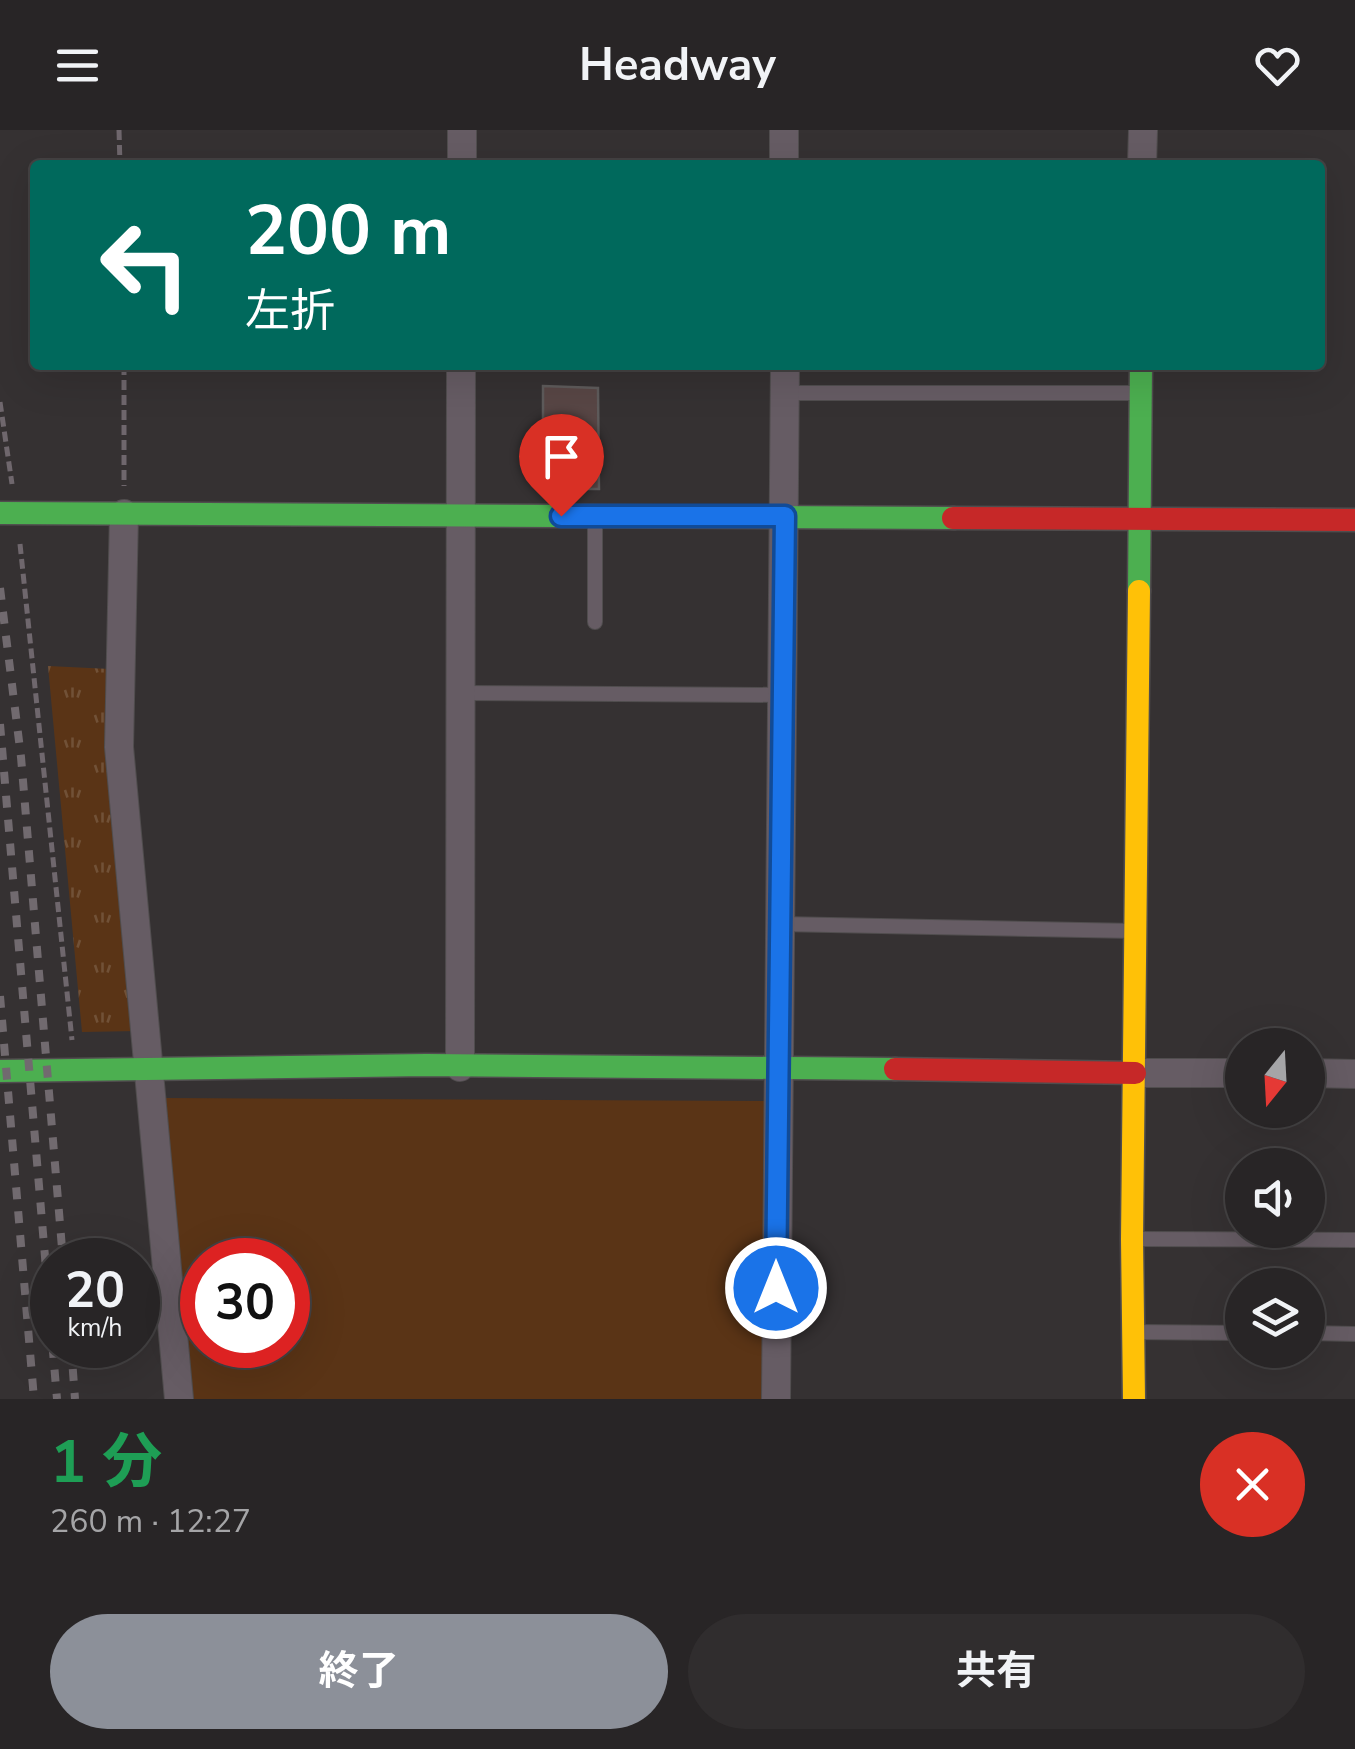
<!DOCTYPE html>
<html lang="ja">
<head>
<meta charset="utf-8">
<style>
  body { margin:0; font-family:"Nunito Sans","Noto Sans JP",sans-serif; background:#302d2e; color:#f1f3f6; height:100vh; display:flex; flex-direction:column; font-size:38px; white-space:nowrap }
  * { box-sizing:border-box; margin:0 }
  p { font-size:32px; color:#a5a5a7 }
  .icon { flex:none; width:55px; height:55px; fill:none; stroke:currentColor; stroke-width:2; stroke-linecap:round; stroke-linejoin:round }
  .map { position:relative; height:1269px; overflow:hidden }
  .panel { display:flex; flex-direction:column; background:#282526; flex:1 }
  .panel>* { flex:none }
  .banner { position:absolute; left:30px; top:30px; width:1295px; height:210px; border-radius:10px; box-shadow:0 10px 40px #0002,0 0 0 2px #444243; background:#00695c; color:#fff; overflow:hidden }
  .needle { width:65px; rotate:198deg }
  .tools { position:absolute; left:1225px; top:898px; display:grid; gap:20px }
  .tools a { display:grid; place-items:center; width:100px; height:100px; border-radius:50%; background:#282526; box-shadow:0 10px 40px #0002,0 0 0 2px #444243; font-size:50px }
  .speed { position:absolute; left:30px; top:1108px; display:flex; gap:20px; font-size:50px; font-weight:700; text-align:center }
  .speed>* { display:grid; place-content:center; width:130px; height:130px; border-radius:50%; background:#282526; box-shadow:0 10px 40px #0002,0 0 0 2px #444243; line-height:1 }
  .speed small { font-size:25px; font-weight:400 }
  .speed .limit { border:15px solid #d22; background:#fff; color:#111 }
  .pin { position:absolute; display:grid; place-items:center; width:85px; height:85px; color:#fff; margin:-102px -42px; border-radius:50% 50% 50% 0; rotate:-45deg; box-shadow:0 0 10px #0007 }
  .pin .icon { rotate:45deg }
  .me { position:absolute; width:110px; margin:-55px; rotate:0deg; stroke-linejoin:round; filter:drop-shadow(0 0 8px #0008) }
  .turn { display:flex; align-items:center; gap:35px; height:210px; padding:0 50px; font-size:45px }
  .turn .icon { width:130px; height:130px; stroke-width:2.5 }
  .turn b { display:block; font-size:70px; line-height:85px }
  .round { display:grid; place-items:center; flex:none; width:105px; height:105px; border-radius:52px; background:#302d2e }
  .summary { display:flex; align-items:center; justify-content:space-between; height:170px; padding:0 50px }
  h1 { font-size:60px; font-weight:700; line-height:75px; color:#1e9e55 }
  .primary-button { display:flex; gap:20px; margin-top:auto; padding:20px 50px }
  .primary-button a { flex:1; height:115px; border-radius:60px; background:#8c9099; color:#fff; font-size:40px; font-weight:700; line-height:115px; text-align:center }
  .primary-button a+a { background:#302d2e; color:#f1f3f6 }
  header { display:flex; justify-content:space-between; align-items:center; height:130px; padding:0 50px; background:#282526; font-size:45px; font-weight:700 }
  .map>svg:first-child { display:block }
  .grass { fill:url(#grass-tufts) }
  .pitch { fill:#5a3416; fill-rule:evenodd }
  .building { fill:#584645; stroke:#5e5b5b; stroke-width:2.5 }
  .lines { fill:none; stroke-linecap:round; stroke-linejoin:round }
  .lane-casing { stroke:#504d4e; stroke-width:16 }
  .street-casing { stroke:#504d4e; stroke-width:30 }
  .fast-casing { stroke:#504d4e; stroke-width:25 }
  .slow-casing { stroke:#504d4e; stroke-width:25 }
  .jam-casing { stroke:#504d4e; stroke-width:25 }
  .path { stroke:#6f676d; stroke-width:5; stroke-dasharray:10 5; stroke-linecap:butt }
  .lane { stroke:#665c64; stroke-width:14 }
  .street { stroke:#665c64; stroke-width:28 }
  .fast { stroke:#4caf50; stroke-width:22 }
  .slow { stroke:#ffc107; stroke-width:22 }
  .jam { stroke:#c62828; stroke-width:22 }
  .rail { stroke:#716a6f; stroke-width:8; stroke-dasharray:12 12; stroke-linecap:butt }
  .route-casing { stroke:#114b97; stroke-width:25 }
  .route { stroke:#1a73e8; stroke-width:18 }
</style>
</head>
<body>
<header><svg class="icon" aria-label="menu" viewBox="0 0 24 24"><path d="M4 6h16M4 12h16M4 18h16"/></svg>Headway<svg class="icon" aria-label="heart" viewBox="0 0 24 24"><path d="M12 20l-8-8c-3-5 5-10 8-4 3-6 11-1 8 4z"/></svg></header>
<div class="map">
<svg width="1355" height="1269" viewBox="0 0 1355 1269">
  <defs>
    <pattern id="grass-tufts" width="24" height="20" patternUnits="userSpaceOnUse" patternTransform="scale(2.5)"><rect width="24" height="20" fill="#5a3416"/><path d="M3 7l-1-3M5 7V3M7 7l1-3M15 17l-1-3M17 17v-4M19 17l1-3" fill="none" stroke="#715137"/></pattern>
  </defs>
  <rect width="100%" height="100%" fill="#353132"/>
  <polygon class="grass" points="48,536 110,539 137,901 82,902"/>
  <path class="pitch" d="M163,968L766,971L764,1269H189ZM202,1130H288V1215H202Z"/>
  <polygon class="building" points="543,256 598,258 599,359 543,359"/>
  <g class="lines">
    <g class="lane-casing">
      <g id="lane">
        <polyline points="785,263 1141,263"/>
        <polyline points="595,492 595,387"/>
        <polyline points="460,563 783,565"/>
        <polyline points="780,794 1135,801"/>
        <polyline points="1136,1109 1355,1110"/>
        <polyline points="1134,1202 1242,1203"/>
        <polyline points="1308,1203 1355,1204"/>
      </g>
    </g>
    <g class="street-casing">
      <g id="street">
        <polyline points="784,0 784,35"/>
        <polyline points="462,35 462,0"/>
        <polyline points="1142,35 1143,0"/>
        <polyline points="124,384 119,617 179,1269"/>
        <polyline points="460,937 461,235"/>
        <polyline points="1135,943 1242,943"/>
        <polyline points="1308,943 1355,944"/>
        <polyline points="776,1269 785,235"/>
      </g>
    </g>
    <g class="fast-casing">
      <g id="fast">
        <polyline points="0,383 953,388"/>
        <polyline points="1139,461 1141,235"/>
        <polyline points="0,941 426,935 895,939"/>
      </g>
    </g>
    <g class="slow-casing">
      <polyline id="slow" points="1134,1269 1132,1109 1139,461"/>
    </g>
    <g class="jam-casing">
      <g id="jam">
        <polyline points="953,388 1355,390"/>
        <polyline points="895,939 1135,943"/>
      </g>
    </g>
    <g class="path">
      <polyline points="119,0 120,35"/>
      <polyline points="124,235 124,356"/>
      <polyline points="0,272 12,354"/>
      <polyline points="20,414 72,910"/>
    </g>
    <use href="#lane" class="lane"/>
    <use href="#street" class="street"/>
    <use href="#fast" class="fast"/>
    <use href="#slow" class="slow"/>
    <use href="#jam" class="jam"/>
    <g class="rail">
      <polyline points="0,458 21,627 63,1130"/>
      <polyline points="0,594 57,1269"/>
      <polyline points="0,866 34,1269"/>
      <polyline points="71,1215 75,1269"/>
    </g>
  </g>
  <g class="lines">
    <g class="route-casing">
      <polyline id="route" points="561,386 785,386 776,1158"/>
    </g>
    <use href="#route" class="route"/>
  </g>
</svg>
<div class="tools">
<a><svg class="needle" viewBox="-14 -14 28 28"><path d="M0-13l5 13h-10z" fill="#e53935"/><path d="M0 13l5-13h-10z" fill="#a5a5a7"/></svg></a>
<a><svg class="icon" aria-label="sound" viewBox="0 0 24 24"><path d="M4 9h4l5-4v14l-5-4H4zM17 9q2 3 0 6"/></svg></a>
<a><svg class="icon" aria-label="layers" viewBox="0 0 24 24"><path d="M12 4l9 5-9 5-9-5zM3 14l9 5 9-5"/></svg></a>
</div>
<div class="speed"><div>20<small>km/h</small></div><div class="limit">30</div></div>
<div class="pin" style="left:561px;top:386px;background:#d93025"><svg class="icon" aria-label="arrive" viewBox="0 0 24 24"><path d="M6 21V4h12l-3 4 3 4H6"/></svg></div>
<svg class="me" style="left:776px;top:1158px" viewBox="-20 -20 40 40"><circle r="17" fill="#1a73e8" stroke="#fff" stroke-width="3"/><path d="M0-11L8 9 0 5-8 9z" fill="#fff"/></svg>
<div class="banner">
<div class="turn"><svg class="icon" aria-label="left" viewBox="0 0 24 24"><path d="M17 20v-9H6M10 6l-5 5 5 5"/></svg><div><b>200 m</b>左折</div></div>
</div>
</div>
<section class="panel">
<div class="summary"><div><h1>1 分</h1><p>260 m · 12:27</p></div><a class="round" style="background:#d93025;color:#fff"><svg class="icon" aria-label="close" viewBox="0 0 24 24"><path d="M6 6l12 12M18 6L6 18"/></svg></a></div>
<div class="primary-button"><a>終了</a><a>共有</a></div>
</section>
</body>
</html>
